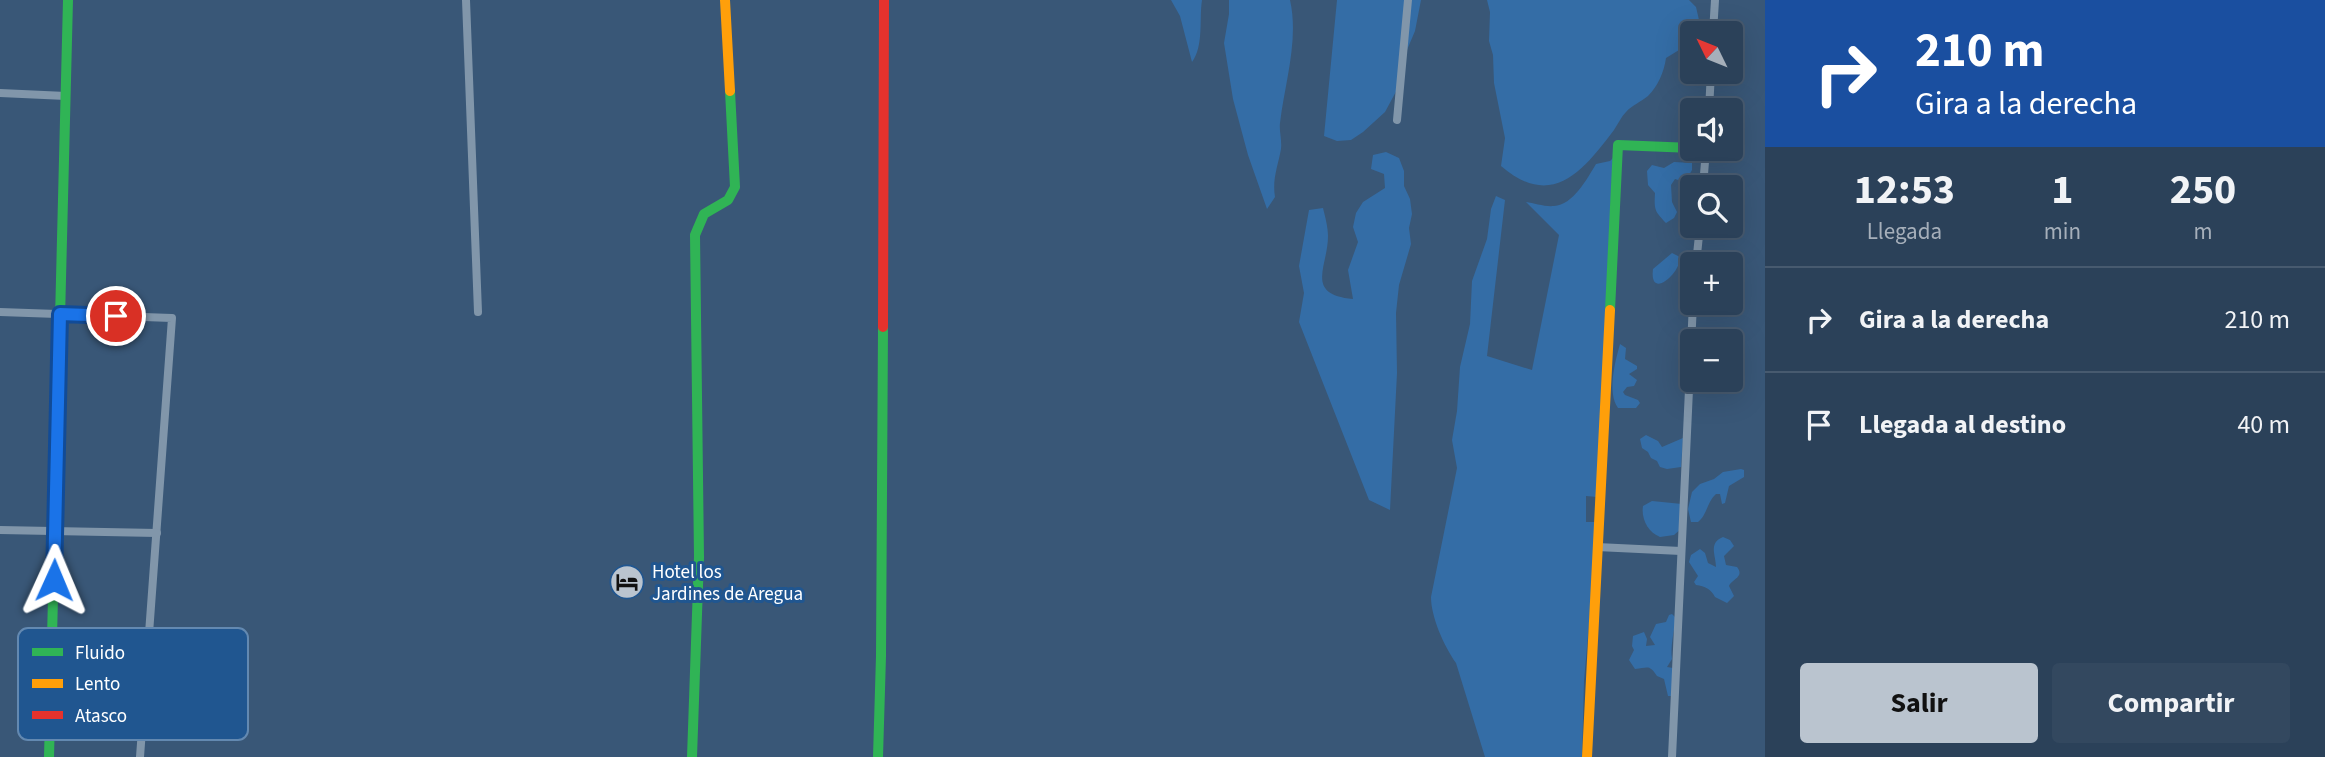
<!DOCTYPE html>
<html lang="es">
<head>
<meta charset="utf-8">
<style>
  body { margin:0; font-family:"Source Sans 3",sans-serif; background:#33485f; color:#f1f3f6; height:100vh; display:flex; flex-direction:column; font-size:26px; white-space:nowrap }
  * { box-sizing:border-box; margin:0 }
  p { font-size:23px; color:#a6afba }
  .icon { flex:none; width:38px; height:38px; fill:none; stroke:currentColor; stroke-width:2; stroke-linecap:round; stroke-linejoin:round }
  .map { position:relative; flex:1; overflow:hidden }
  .drawer { display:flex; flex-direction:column; background:#2b4159; width:560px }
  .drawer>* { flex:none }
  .top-card { background:#1a4fa0; color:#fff; overflow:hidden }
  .needle { width:46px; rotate:313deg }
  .controls { position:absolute; left:1680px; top:21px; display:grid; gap:14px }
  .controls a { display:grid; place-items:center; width:63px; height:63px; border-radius:7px; background:#2b4159; box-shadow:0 7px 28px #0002,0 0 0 2px #475a6f; font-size:35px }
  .pin { position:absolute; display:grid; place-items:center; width:60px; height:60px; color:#fff; margin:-30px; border:4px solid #fff; border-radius:50%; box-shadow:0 2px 7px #0007 }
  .me { position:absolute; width:77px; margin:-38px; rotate:1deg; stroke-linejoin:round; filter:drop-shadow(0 0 5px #0008) }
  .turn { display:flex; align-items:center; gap:24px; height:147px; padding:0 35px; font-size:32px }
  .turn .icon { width:91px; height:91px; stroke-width:2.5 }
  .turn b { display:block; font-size:49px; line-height:60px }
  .eta { display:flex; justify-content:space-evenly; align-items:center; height:119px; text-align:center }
  .eta b { font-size:42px; font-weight:700; line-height:49px }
  .primary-button { display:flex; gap:14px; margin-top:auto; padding:14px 35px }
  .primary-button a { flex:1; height:80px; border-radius:7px; background:#bac4cf; color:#111; font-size:28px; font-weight:700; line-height:80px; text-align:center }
  .primary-button a+a { background:#33485f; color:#f1f3f6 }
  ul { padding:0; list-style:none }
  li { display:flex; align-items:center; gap:21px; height:105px; padding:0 35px; border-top:2px solid #475a6f }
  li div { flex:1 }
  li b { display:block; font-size:26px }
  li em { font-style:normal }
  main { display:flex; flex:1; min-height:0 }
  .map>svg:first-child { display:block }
  .green { fill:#346da6 }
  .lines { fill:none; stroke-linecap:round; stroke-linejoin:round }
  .street { stroke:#8196aa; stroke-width:8 }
  .fast { stroke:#30b455; stroke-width:10 }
  .slow { stroke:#ff9f0a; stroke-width:10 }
  .jam { stroke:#e5322d; stroke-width:10 }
  .route-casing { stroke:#114b97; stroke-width:18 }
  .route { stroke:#1a73e8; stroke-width:12 }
  .labels { text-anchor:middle; stroke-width:6; stroke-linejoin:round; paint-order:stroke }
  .poi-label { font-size:19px; fill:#fff; stroke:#205690; text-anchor:start }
  .key { fill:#205690; stroke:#6389b1; stroke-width:2 }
  .key-label { font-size:19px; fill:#fff }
</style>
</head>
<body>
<main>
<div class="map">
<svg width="1765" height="757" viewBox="0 0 1765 757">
  <rect width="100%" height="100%" fill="#395777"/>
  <g class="green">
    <path d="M1171,0H1202C1199,19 1204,46 1192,62L1180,16Z"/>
    <path d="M1229,0H1290C1299,40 1285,82 1280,123C1279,131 1282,140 1281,149C1278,166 1272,179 1275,197L1267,209L1248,155L1233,99L1224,43L1229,14Z"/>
    <polygon points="1337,0 1421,0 1415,31 1404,57 1399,86 1385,112 1363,132 1351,140 1337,141 1324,136"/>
    <path d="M1487,0H1689L1696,7L1702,33H1692V46L1679,50L1666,58C1664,72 1658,86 1648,96C1641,102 1632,105 1626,112C1621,117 1618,124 1614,130C1583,171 1552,210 1501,166L1505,138L1494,83L1493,55L1489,41L1490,12Z"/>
    <path d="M1386,152L1399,158L1404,171V186L1410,199L1412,214L1409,228L1411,244L1399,285L1396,313L1397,373L1390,510L1369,500L1299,322L1304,293L1299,266L1309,210L1323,208C1325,216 1328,227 1328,236C1328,267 1304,294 1353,299L1348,270L1358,242L1353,227L1356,213L1363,202L1385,188L1384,174L1371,169L1373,155Z"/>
    <path d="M1613,158L1597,497L1586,496V522H1598L1584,681L1582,757H1485L1456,663C1444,646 1431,617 1431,597L1457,468L1452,440L1457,411L1460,367L1470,324L1472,281L1487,239L1491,209L1496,196L1505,200L1487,356L1532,370L1559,235L1526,202C1534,203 1545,207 1554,206C1573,205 1587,179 1596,164L1610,161Z"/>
    <path d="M1674,162L1692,163V170L1685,182L1675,179L1671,185L1672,202L1677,212L1674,218L1666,223C1655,211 1654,211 1655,193L1648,185L1647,171L1652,165L1664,168Z"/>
    <path d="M1672,253L1680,257C1681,273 1649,301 1653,269Z"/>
    <path d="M1620,344L1626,348L1625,359L1637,366V369L1629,374L1637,380L1634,386L1627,387L1623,392L1625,395L1638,400L1640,403L1636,408H1618C1607,392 1615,362 1620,344Z"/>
    <polygon points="1646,435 1658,441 1662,447 1683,438 1681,467 1667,469 1660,467 1657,461 1651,458 1648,452 1642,448 1640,439"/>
    <path d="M1741,469L1744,470V477L1729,486L1725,503L1722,504L1720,494H1716C1707,502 1707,515 1698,522H1691L1688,509L1692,492L1700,484L1714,479L1723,472Z"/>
    <path d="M1652,501L1682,504V528L1674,535L1660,537C1648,532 1641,519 1643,506Z"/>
    <path d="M1723,537L1730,540L1734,546L1724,556L1726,565L1737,567C1745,577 1732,579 1729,586L1734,596L1727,603L1715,597C1711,589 1705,586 1696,585L1694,582L1698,576L1689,562L1691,555L1700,549L1705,553L1708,563L1716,567C1716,555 1708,543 1723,537Z"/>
    <path d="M1672,614L1676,618C1674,630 1670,648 1672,659L1667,667L1673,668L1672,696H1668L1664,679L1657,676C1649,664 1648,668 1635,669L1629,660L1634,650L1632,646L1633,636L1644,632L1647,639L1646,646L1655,645L1650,637L1656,624L1666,622L1669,615Z"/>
  </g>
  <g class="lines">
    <g class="street">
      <polyline points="466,0 478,312"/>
      <polyline points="1713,33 1715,0"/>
      <polyline points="0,93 66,96"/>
      <polyline points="1709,110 1711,72"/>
      <polyline points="1397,120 1408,0"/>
      <polyline points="1703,187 1706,149"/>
      <polyline points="1696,264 1700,226"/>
      <polyline points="0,312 172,318 140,757"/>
      <polyline points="0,530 157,533"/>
      <polyline points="1597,547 1681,551"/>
      <polyline points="1672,757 1693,303"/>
    </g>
    <g class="fast">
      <polyline points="1610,310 1618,145 1692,148"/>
      <polyline points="49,757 68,0"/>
      <polyline points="692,757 699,557 695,235 704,214 728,200 735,187 730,91"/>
      <polyline points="878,757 881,656 883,327"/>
    </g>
    <g class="slow">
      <polyline points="725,0 730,91"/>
      <polyline points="1587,757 1610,310"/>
    </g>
    <polyline class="jam" points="883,327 884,0"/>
  </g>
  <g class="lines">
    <g class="route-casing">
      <polyline id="route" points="54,580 60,314 116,316"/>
    </g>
    <use href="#route" class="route"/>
  </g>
  <defs>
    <g id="hotel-disc" transform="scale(1.75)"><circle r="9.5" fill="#bac4cf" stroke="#205690"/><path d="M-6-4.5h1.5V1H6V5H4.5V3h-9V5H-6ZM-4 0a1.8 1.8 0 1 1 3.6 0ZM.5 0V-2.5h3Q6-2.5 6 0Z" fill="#111"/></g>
  </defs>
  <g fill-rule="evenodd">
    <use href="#hotel-disc" x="627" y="582"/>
  </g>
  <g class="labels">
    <g class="poi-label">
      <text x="652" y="578">Hotel los<tspan x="652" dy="22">Jardines de Aregua</tspan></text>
    </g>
  </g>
  <rect x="18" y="628" width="230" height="112" rx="10" class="key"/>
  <rect x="32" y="648" width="31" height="8" fill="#30b455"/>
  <rect x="32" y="679" width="31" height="9" fill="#ff9f0a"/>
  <rect x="32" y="711" width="31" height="8" fill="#e5322d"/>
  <g class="key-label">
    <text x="75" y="659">Fluido</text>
    <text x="75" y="690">Lento</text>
    <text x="75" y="722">Atasco</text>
  </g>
</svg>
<div class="controls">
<a><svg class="needle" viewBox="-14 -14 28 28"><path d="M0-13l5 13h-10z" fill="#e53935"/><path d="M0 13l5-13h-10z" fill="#a6afba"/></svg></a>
<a><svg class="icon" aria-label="sound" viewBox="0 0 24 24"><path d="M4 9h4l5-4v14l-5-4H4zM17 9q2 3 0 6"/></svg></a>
<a><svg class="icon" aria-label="search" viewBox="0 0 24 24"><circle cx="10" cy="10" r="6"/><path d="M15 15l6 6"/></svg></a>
<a>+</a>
<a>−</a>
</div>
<div class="pin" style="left:116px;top:316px;background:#d93025"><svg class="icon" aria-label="arrive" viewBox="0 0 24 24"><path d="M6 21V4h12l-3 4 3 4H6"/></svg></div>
<svg class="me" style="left:54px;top:580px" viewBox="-20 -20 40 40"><path d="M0-17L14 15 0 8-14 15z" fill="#1a73e8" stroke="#fff" stroke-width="4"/></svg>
</div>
<section class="drawer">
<div class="top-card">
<div class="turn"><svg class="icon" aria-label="right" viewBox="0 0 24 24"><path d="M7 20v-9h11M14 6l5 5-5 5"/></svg><div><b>210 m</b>Gira a la derecha</div></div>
</div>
<div class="eta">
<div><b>12:53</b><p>Llegada</p></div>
<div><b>1</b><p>min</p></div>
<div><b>250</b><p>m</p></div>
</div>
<ul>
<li><svg class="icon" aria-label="right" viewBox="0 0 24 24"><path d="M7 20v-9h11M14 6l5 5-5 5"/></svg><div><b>Gira a la derecha</b></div><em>210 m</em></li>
<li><svg class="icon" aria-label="arrive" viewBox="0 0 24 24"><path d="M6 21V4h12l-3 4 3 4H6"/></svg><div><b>Llegada al destino</b></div><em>40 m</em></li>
</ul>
<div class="primary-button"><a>Salir</a><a>Compartir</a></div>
</section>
</main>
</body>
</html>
